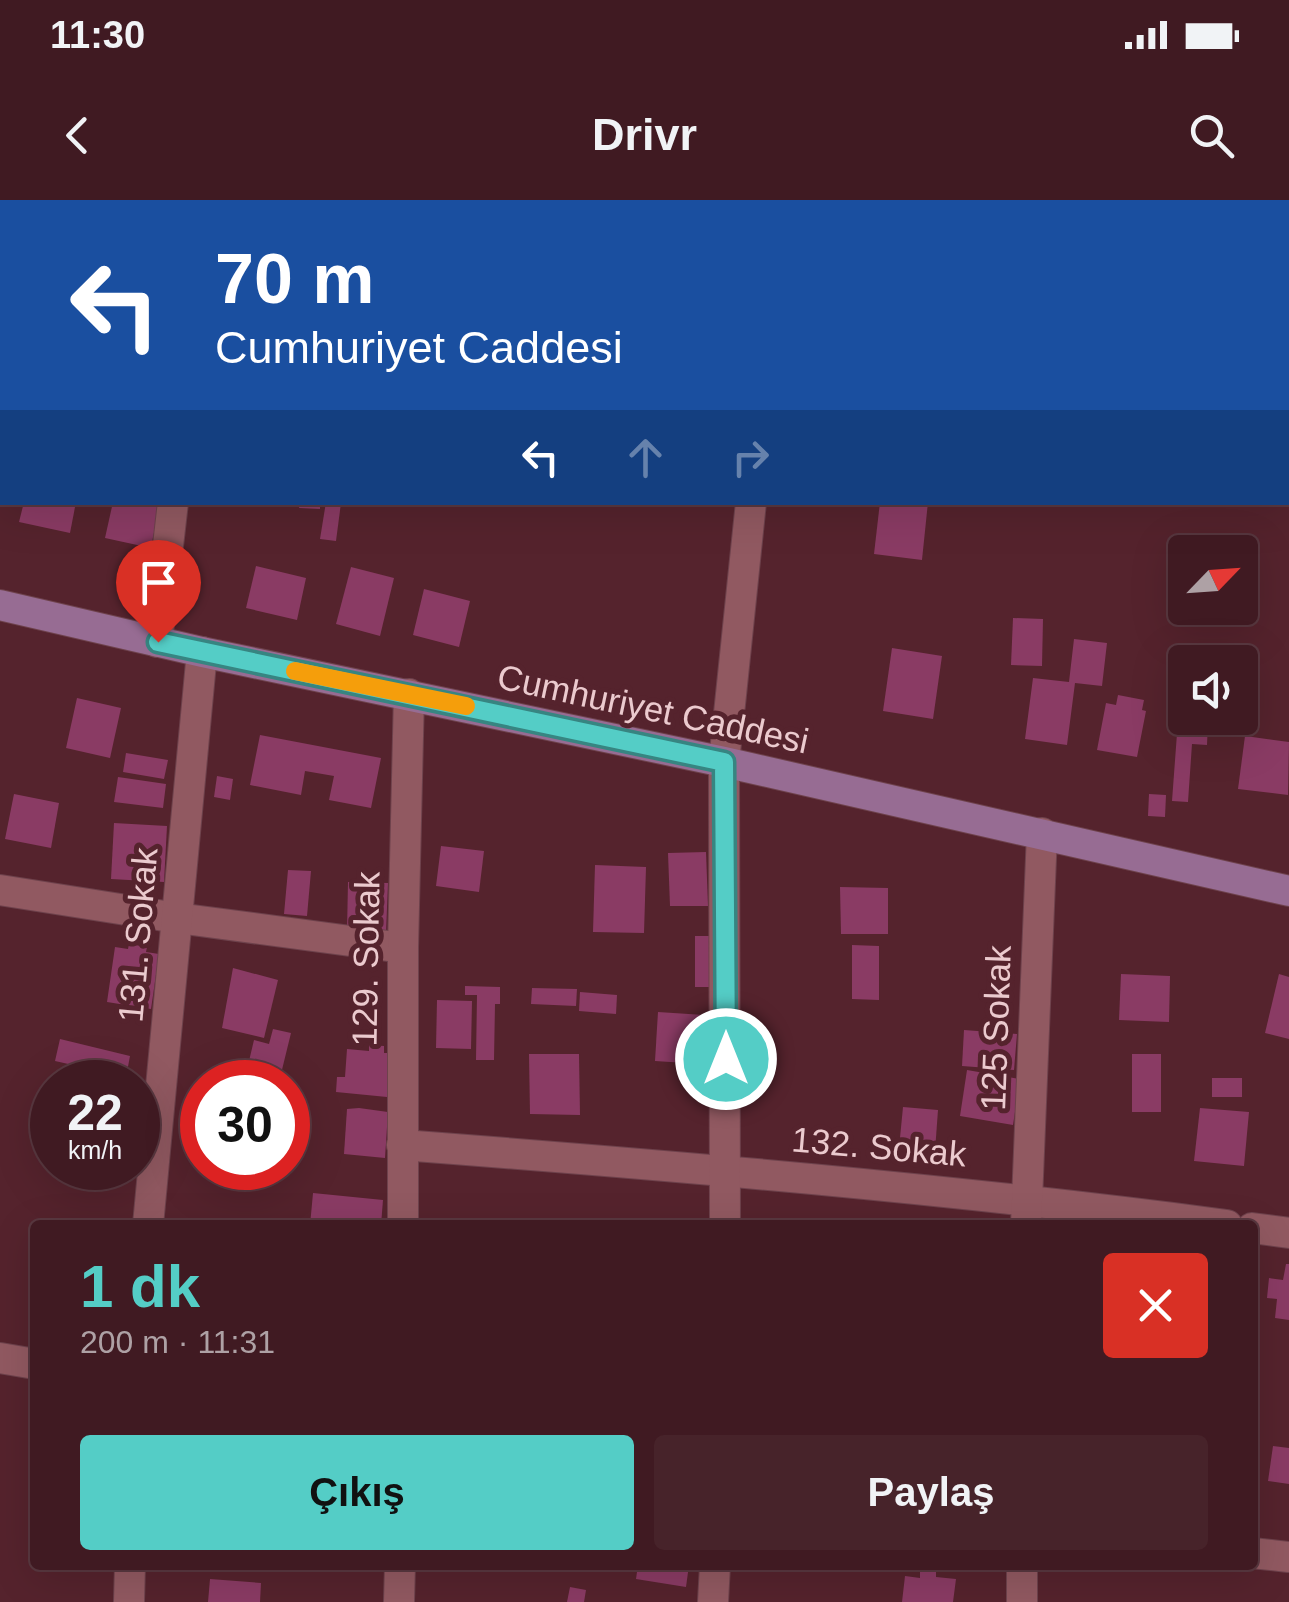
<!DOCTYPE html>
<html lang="tr">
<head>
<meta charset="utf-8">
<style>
  body { margin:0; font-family:Helvetica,sans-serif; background:#47232a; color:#f1f3f6; height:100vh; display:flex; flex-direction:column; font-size:38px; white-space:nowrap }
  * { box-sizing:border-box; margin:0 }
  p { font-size:32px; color:#aea1a5 }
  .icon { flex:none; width:55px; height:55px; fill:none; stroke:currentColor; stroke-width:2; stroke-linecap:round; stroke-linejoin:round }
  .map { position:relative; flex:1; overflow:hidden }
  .details { position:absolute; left:30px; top:1020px; width:1228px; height:350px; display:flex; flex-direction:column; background:#401a22; border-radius:10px; box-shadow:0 10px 40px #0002,0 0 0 2px #593840 }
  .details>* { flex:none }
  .guide { position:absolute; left:0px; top:0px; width:1290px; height:305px; box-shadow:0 10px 40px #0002,0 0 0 2px #593840; background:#1a4fa0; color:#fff; overflow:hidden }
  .needle { width:65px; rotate:65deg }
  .buttons { position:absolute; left:1168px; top:335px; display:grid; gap:20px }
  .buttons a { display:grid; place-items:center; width:90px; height:90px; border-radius:10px; background:#401a22; box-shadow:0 10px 40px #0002,0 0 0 2px #593840; font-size:50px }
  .speed { position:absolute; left:30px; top:860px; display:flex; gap:20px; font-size:50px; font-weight:700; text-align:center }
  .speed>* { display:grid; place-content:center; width:130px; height:130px; border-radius:50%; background:#401a22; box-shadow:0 10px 40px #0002,0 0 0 2px #593840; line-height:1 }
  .speed small { font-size:25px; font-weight:400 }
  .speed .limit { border:15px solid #d22; background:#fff; color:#111 }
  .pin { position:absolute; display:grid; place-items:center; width:85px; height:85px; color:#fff; margin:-102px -42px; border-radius:50% 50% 50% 0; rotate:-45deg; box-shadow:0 0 10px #0007 }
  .pin .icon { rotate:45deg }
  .me { position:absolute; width:110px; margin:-55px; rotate:0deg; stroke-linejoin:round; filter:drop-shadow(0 0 8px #0008) }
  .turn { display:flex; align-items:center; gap:35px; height:210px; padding:0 50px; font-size:45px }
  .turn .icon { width:130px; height:130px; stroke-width:2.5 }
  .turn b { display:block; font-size:70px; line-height:85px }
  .lanes { display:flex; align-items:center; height:95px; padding:0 50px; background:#0003; justify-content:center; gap:50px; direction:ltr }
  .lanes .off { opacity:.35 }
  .round { display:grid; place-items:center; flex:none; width:105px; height:105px; border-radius:10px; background:#47232a }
  .head { display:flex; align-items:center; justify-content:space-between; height:170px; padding:0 50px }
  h1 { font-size:60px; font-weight:700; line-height:75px; color:#54cdc6 }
  .button { display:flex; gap:20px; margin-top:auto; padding:20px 50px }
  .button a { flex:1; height:115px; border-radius:10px; background:#54cdc6; color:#111; font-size:40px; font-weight:700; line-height:115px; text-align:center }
  .button a+a { background:#47232a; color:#f1f3f6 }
  .status { display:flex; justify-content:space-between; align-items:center; height:70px; padding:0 50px; background:#401a22; direction:ltr }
  .status svg { height:28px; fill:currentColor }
  header { display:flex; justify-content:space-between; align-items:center; height:130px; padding:0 50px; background:#401a22; font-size:45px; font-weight:700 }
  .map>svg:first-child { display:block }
  .building { fill:#8a3b64 }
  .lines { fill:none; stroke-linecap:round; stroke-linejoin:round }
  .minor-casing { stroke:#6e424c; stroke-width:32 }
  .major-casing { stroke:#6e424c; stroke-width:32 }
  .minor { stroke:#915961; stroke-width:30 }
  .major { stroke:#976c93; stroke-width:30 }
  .route-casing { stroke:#378581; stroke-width:25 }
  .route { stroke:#54cdc6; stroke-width:18 }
  .slow { stroke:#f59e0b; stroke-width:18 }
  .labels { text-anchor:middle; stroke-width:10; stroke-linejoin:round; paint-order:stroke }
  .street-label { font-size:35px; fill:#ebcace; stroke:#55232d }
</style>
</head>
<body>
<div class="status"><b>11:30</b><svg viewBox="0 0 49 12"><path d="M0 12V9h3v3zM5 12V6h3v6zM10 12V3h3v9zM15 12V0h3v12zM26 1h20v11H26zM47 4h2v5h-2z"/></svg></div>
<header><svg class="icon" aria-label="back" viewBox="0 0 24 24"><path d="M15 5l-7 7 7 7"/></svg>Drivr<svg class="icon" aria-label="search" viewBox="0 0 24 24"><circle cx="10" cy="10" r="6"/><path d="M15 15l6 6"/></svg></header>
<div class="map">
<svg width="1289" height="1402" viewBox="0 0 1289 1402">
  <rect width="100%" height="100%" fill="#55232d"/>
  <g class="building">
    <polygon points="24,302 76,302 70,333 19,322"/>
    <polygon points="113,302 160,302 151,348 105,338"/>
    <polygon points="300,302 320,302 320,309 299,308"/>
    <polygon points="326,302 341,303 336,341 320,339"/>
    <polygon points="880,302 928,302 922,360 874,354"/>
    <polygon points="256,366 306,378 297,420 246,408"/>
    <polygon points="351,367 394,378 380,436 336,424"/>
    <polygon points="424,389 470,401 459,447 413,435"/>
    <polygon points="1013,418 1043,419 1042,466 1011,465"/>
    <polygon points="1074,439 1107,443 1102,486 1075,483 1067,545 1025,539 1033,478 1069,482"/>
    <polygon points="892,448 942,456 933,519 883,511"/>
    <polygon points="1118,495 1144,500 1142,510 1146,511 1137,557 1097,550 1106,503 1116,505"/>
    <polygon points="77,498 121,508 110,558 66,548"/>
    <polygon points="1178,520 1208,522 1207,545 1192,544 1188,602 1172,601"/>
    <polygon points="260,535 381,558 371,608 329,600 334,576 305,571 301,595 250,585"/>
    <polygon points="1245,536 1289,542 1288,595 1238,589"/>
    <polygon points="126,553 168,560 164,579 123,572"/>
    <polygon points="217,576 233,579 230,600 214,597"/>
    <polygon points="118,577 166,584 163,608 114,602"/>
    <polygon points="14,594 59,603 51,648 5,639"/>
    <polygon points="1149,594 1166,595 1165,617 1148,616"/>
    <polygon points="114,623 167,626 164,682 111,679"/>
    <polygon points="441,646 484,651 479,692 436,686"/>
    <polygon points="706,652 708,706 670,706 668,653"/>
    <polygon points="595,665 646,667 644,733 593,732"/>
    <polygon points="288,670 311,671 307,716 284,714"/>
    <polygon points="348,682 388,683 386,733 347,731"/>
    <polygon points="840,687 888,688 888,734 841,734"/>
    <rect x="695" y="736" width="24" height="51"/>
    <polygon points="129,744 147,747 146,752 159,754 151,809 107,802 115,747 128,749"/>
    <polygon points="852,745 879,746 879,800 852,799"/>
    <polygon points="233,768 278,780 264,838 222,828"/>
    <polygon points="1121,774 1170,776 1169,822 1119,820"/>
    <polygon points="1279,774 1289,777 1289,839 1265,833"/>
    <polygon points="465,786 500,787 500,804 495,804 494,860 476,860 477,795 465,795"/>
    <polygon points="532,788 577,789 576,806 531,804"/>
    <polygon points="580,792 617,795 616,814 579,811"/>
    <polygon points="437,800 472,801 471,849 436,848"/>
    <polygon points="658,812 704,815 701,864 655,861"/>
    <polygon points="273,829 291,833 279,882 244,882 254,840 269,844"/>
    <polygon points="964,830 1017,834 1014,870 962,866"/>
    <polygon points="60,839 130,856 126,877 55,861"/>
    <polygon points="369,845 384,846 384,853 391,853 387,897 336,892 337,877 345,877 347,849 369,851"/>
    <polygon points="529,854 579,854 580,915 530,914"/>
    <rect x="1132" y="854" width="29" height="58"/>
    <polygon points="967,870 1020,879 1013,925 960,916"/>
    <rect x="1212" y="878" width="30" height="19"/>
    <polygon points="903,907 938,910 935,951 899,948"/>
    <polygon points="359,908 388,912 385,958 344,954 347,909"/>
    <polygon points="1200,908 1249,912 1244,966 1194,961"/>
    <polygon points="313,993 383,1000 381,1025 310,1025"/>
    <polygon points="1286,1064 1289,1064 1289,1120 1275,1118 1277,1099 1267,1098 1269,1078 1283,1080"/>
    <polygon points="1273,1246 1289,1248 1289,1284 1268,1281"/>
    <polygon points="638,1365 689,1365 686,1387 636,1379"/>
    <polygon points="920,1370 936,1372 936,1377 956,1379 953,1402 902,1402 905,1376 920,1378"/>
    <polygon points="210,1379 261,1383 260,1402 208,1402"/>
    <polygon points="570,1387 586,1390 584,1402 567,1402"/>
  </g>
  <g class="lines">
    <g class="minor-casing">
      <g id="minor">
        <polyline points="1153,0 1169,2"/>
        <polyline points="228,2 229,0"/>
        <polyline points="785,2 785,0"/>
        <polyline points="1288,21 1289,21"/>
        <polyline points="1288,289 1289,289"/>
        <polyline points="157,442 173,302"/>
        <polyline points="0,690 177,718 403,748"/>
        <path d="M402,945C678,966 953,989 1227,1025"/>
        <polyline points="148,1025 202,452"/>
        <polyline points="403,1025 403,748 409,494"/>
        <polyline points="725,1025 724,562 751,302"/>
        <polyline points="1026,1025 1042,633"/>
        <polyline points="1252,1028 1289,1033"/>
        <polyline points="0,1158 35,1164"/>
        <polyline points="1252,1353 1289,1357"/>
        <polyline points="1022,1365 1022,1402"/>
        <polyline points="129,1402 130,1365"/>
        <polyline points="399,1402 400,1365"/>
        <polyline points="713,1402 715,1365"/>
      </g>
    </g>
    <g class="major-casing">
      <polyline id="major" points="0,405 202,452 724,562 1289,691"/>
    </g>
    <use href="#minor" class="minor"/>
    <use href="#major" class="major"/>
  </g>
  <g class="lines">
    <g class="route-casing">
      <polyline id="route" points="158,442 724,562 726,859"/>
    </g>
    <use href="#route" class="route"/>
    <polyline class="slow" points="295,471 466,506"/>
  </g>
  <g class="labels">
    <g class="street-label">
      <text transform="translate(653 509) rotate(12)" y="12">Cumhuriyet Caddesi</text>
      <text transform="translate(138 735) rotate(-85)" y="12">131. Sokak</text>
      <text transform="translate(366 759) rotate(-89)" y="12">129. Sokak</text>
      <text transform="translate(996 828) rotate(-88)" y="12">125 Sokak</text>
      <text transform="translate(879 947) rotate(5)" y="12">132. Sokak</text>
    </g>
  </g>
</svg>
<div class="buttons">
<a><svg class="needle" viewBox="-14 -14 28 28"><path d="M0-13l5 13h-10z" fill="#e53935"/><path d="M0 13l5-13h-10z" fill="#aea1a5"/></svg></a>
<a><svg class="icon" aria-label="sound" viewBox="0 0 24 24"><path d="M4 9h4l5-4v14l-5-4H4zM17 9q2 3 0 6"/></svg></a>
</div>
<div class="speed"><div>22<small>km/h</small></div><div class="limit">30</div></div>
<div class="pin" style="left:158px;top:442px;background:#d93025"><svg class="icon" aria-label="arrive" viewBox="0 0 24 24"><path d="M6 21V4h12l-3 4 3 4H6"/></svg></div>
<svg class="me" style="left:726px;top:859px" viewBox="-20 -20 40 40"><circle r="17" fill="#54cdc6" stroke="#fff" stroke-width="3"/><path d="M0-11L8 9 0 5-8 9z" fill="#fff"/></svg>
<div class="guide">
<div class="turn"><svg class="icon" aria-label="left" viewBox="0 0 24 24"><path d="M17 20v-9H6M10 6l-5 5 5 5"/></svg><div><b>70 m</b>Cumhuriyet Caddesi</div></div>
<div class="lanes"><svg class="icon" aria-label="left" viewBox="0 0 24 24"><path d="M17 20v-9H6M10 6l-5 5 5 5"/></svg><svg class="icon off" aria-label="ahead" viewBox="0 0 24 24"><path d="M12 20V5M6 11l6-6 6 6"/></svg><svg class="icon off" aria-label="right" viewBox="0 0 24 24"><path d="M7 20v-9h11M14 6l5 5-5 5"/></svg></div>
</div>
<section class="details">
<div class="head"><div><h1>1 dk</h1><p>200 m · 11:31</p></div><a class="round" style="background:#d93025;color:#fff"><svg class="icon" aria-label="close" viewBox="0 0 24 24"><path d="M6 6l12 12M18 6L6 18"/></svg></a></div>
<div class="button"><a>Çıkış</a><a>Paylaş</a></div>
</section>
</div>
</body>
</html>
